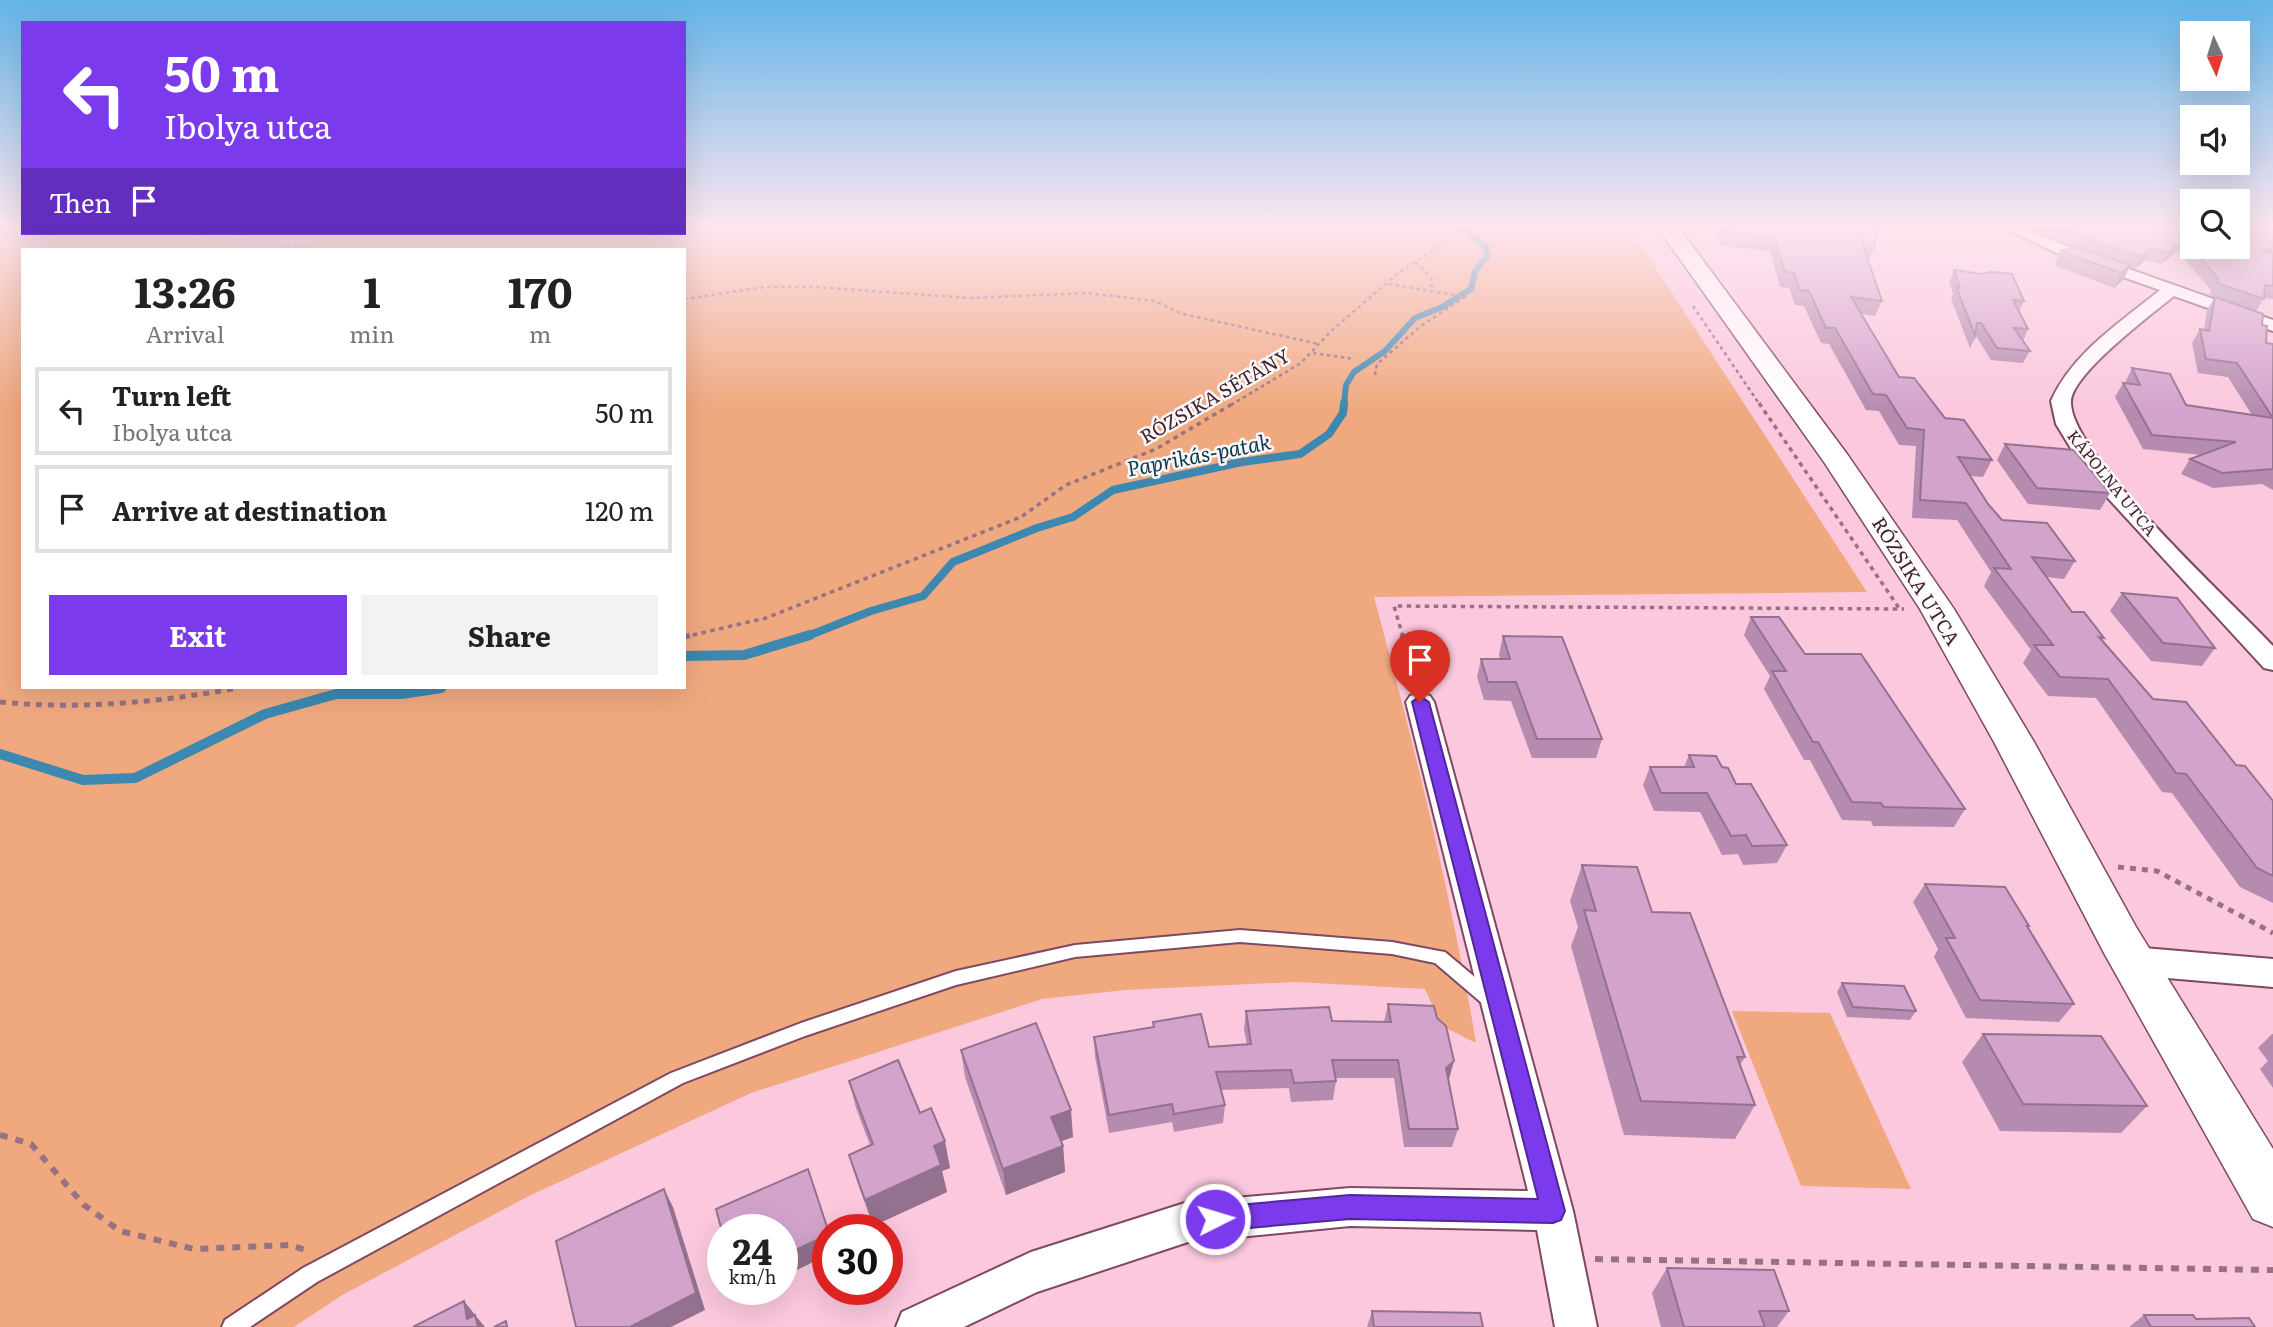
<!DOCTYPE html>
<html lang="en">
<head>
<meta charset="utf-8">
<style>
  body { margin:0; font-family:Literata,serif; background:#f2f2f2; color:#222; height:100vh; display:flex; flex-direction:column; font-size:26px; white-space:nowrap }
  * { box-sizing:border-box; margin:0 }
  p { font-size:23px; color:#767676 }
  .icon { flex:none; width:38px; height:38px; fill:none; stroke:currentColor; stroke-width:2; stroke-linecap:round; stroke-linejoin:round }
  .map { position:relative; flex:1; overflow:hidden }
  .side { position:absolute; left:21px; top:248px; width:665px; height:441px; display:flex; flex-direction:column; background:#fff; border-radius:0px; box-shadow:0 7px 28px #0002 }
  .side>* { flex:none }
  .banner { position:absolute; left:21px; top:21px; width:665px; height:214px; border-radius:0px; box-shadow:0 7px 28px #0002; background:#7c3aed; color:#fff; overflow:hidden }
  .needle { width:46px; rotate:176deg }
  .tools { position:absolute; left:2180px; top:21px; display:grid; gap:14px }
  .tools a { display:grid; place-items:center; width:70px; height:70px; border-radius:0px; background:#fff; box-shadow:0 7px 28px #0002; font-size:35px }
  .speed { position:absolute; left:707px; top:1214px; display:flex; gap:14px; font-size:35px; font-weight:700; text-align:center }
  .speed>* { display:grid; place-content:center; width:91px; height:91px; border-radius:50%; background:#fff; box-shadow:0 7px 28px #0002; line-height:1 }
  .speed small { font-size:18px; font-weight:400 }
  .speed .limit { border:10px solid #d22; background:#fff; color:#111 }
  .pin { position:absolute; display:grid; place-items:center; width:60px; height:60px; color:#fff; margin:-72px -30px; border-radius:50% 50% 50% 0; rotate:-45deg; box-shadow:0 0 7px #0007 }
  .pin .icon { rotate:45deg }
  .me { position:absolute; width:77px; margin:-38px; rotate:85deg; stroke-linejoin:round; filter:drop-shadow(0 0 5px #0008) }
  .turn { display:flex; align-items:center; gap:24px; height:147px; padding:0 28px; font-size:32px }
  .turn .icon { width:91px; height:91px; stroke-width:2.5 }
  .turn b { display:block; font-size:49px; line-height:60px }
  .then { display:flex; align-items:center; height:66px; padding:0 28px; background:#0003; gap:14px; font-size:26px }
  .eta { display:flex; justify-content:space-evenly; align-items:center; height:119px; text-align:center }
  .eta b { font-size:42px; font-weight:700; line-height:49px }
  .cta { display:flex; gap:14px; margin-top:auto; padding:14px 28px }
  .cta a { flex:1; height:80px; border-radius:0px; background:#7c3aed; color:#fff; font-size:28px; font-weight:700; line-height:80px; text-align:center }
  .cta a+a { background:#f2f2f2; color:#222 }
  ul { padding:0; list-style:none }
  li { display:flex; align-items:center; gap:21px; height:88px; margin:0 14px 10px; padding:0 14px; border:4px solid #e0e0e0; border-radius:0px }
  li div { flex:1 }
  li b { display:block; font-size:26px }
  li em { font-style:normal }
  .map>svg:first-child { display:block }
  .green { fill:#f0a97f; fill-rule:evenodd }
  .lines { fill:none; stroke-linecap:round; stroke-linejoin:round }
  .stream-far2 { stroke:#3c88b0; stroke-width:6 }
  .stream-far1 { stroke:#3c88b0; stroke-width:8 }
  .stream { stroke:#3c88b0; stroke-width:10 }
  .service-casing { stroke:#7e4961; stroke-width:4 }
  .minor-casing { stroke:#7e4961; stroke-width:4 }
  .secondary-casing { stroke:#7e4961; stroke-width:3 }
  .path-far3 { stroke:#977282; stroke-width:2.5; stroke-dasharray:3.5 3.5; stroke-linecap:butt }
  .path-far2 { stroke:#977282; stroke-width:3.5; stroke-dasharray:4.5 4.5; stroke-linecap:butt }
  .path-far1 { stroke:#977282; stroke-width:5; stroke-dasharray:6 6; stroke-linecap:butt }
  .path { stroke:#977282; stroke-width:6; stroke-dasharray:8 8; stroke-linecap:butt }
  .service { fill:#fff; fill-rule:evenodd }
  .minor { fill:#fff; fill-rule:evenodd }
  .secondary { fill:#fff; fill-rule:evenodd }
  .wall { fill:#b58caf }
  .shaded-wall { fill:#94728f }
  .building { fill:#d3a3cc; stroke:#94728f; stroke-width:2 }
  .route { fill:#7c3aed; stroke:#51269a; stroke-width:2 }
  .labels { text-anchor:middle; stroke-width:5; stroke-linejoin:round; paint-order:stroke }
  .far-street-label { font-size:16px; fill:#3d2530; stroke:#fef8fa }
  .street-label { font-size:19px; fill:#3d2530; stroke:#fef8fa }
  .water-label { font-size:21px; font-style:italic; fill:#063a4f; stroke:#fef8fa }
</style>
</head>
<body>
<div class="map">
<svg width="2273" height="1327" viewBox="0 0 2273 1327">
  <rect width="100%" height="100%" fill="#fbc8de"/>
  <g class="green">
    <path d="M0,224H23V233H684V224H1627L1867,592L1374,597C1414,745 1451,892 1476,1043L1442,1026L1425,989L1296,982L1125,990L1042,999L751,1093L529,1196L344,1294L294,1327H0ZM23,250H684V688H23Z"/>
    <polygon points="1732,1011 1830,1013 1911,1189 1801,1186"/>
  </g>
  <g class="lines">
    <polyline class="stream-far2" points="1344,405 1346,385 1354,372 1385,351 1415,318 1442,307 1471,289 1475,271 1487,256 1486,247 1456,224"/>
    <polyline class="stream-far1" points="805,637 871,611 923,596 953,562 1037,528 1073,517 1113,490 1242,462 1300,454 1329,434 1343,413 1344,403"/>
    <g class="stream">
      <polyline points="684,656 744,655 810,635"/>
      <polyline points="0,754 83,780 135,778 265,714 336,694 402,694 441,688"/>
    </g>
    <g class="service-casing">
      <polygon id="service" points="1240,930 1392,942 1439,951 1445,952 1495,994 1497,999 1495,1004 1489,1006 1483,1004 1435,963 1392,954 1240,942 1075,957 956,985 805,1036 683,1083 317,1282 250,1327 222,1327 225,1320 303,1268 671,1073 801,1023 956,971 1075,945"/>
    </g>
    <g class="minor-casing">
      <g id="minor">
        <path d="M1994,224H2015L2078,251L2273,320V331L2174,296C2152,314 2073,373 2071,401C2068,453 2234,604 2273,646V670L2264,668L2107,497L2078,460L2056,424L2051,401C2072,353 2121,322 2160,290L2066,257Z"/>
        <polygon points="1420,693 1430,696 1434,702 1573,1211 1597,1327 1555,1327 1537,1230 1350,1226 1188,1242 1037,1292 964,1327 896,1327 902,1312 1031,1252 1188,1202 1350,1188 1528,1191 1406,702 1410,696"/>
        <polygon points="2132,947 2273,959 2273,987 2132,975 2120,971 2115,961 2120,951"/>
      </g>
    </g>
    <g class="secondary-casing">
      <polygon id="secondary" points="1655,224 1676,224 1847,454 1954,609 2034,742 2136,927 2273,1149 2273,1227 2253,1219 2104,953 1994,742 1920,609 1824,462"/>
    </g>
    <g class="path-far3">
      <polyline points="183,233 323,250"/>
      <polyline points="1416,262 1431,278 1432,291"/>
      <polyline points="684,299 765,287 816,287 970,298 1087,293 1154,301 1183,314 1319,344"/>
      <polyline points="1693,306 1760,405"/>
      <polyline points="1313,353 1354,359"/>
      <polyline points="1375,375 1377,364 1421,326 1465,297 1389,284"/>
      <polyline points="1231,405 1301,363 1331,331 1401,271 1437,248 1442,239 1440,224"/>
    </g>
    <g class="path-far2">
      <polyline points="1759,403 1899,608"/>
      <polyline points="684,637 766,618 1021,517 1066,485 1156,449 1234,403"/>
      <polyline points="1403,637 1394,606 1904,609"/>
    </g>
    <g class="path-far1">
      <polyline points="1402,635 1415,682"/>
      <polyline points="684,637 692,635"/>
      <path d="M0,702C81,710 159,702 239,688"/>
      <polyline points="2118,867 2157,871 2273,933"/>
    </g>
    <g class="path">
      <polyline points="0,1135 31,1144 84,1205 120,1231 194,1249 290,1245 309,1251"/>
      <polyline points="1595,1259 2273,1270"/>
    </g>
    <use href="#service" class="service"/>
    <use href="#minor" class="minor"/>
    <use href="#secondary" class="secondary"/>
  </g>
  <g class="wall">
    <polygon points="1714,224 1879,224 1874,248 1868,262 1882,301 1875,316 1861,314 1899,377 1992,460 1983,477 1970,476 1988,504 2002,520 2075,561 2064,579 2046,577 2072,612 2104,638 2102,640 2153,699 2236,765 2273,801 2273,903 2240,887 2172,793 2162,792 2096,698 2048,696 2023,663 2031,650 1984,586 1991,572 1957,520 1912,518 1916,446 1899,445 1879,411 1866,410 1829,344 1821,343 1804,306 1795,305 1789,288 1780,287 1770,251 1721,246"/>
    <polygon points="2022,224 2193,224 2260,237 2262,224 2273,224 2273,299 2264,298 2256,311 2210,295 2211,290 2177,251 2162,264 2145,260 2135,269 2130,267 2123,280 2114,288 2054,265 2061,251 2076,247"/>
    <polygon points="1954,270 2024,301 2019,312 2028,329 2023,341 2030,351 2023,363 1991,360 1976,336 1970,348 1951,299 1953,294 1949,282"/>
    <polygon points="2215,297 2262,325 2266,343 2273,344 2273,490 2262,484 2213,488 2181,474 2190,459 2201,455 2143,449 2115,397 2123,383 2125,383 2132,368 2186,405 2252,415 2228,377 2198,373 2192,343 2200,329 2204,330 2207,310"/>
    <polygon points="2005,444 2110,493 2100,510 2028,504 1997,460"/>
    <polygon points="2122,593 2215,648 2202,666 2151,661 2110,611"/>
    <polygon points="1751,617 1805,654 1965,809 1954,827 1873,826 1871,821 1842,820 1810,760 1804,760 1764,689 1770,676 1744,635"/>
    <polygon points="1503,636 1602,739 1596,758 1532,758 1511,701 1484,700 1477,677 1481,659 1500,659 1499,654"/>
    <polygon points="1689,755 1722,767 1787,845 1777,863 1743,865 1738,854 1722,855 1700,812 1654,811 1643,785 1650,767 1684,767"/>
    <polygon points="1582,865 1652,912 1745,1057 1740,1065 1755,1105 1735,1139 1624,1135 1571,946 1578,927 1570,901"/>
    <polygon points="1925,884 2029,926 2028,928 2074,1004 2059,1022 1966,1018 1934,957 1938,949 1913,902"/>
    <polygon points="1842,983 1916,1011 1910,1020 1847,1017 1837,992"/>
    <polygon points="1388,1004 1449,1079 1458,1129 1452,1147 1404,1147 1394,1078 1335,1078 1336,1081 1333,1100 1291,1102 1289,1088 1221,1090 1225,1105 1223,1123 1174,1132 1172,1122 1109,1133 1095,1056 1094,1037 1153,1028 1153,1022 1209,1047 1247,1045 1244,1029 1246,1011 1332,1021 1384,1022"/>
    <polygon points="1983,1034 2147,1106 2121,1133 2000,1131 1962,1062"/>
    <polygon points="2272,1034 2273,1034 2273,1088 2260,1069 2268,1061 2258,1048"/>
    <polygon points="961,1050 1073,1137 1061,1141 1063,1146 1065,1172 1006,1195 965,1077"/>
    <polygon points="849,1081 920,1113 950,1168 942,1171 947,1192 873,1226 857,1181 849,1155 870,1145 856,1108"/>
    <polygon points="1667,1268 1789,1311 1777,1327 1661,1327 1652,1293"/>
    <polygon points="1372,1311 1483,1327 1367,1327"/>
    <polygon points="2144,1315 2196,1319 2255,1327 2129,1327"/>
  </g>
  <g class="shaded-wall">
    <polygon points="2183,239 2177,251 2162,264 2169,252"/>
    <polygon points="2151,248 2145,260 2135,269 2142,257"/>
    <polygon points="2130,265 2123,280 2114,288 2121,273"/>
    <polygon points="1454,1061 1449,1079 1441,1087 1446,1068"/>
    <polygon points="1071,1110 1073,1137 1053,1144 1051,1117"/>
    <polygon points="945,1141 950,1168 942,1171 947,1192 873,1226 865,1200 934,1146"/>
    <polygon points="1063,1146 1065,1172 1006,1195 1003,1169"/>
    <polygon points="664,1189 673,1207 705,1310 671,1327 630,1327"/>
    <polygon points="828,1235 828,1255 782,1277 782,1256"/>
    <polygon points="464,1301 476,1316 475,1315 485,1327 474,1327 467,1319"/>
  </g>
  <g class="building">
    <polygon points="1723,224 1879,224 1874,248 1864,247 1864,235 1859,234 1882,301 1851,297 1899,377 1914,378 1945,418 1964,420 1992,460 1958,457 1988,504 2002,520 2047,523 2075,561 2032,557 2072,612 2084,612 2104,638 2099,637 2153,699 2186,702 2236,765 2245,766 2273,801 2273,876 2257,868 2186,774 2176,773 2108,679 2060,677 2034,645 2053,645 1994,568 2011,569 1966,503 1920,500 1924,430 1907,428 1886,395 1873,394 1835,328 1826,328 1809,291 1800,290 1794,273 1785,272 1774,237 1725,232"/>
    <polygon points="2055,224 2193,224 2193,247 2238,247 2238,231 2265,238 2267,224 2273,224 2273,248 2261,251 2273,253 2273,286 2265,285 2264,299 2217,283 2218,278 2183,239 2169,252 2151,248 2142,257 2085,237"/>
    <polygon points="2077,247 2130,265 2121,273 2061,251"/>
    <polygon points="1954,270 1981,274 1992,272 2012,274 2024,301 2013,300 2028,329 2014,328 2030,351 1997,348 1981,323 1977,323 1975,335 1956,287 1960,288"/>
    <polygon points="2215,297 2263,314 2262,325 2267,326 2266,343 2273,344 2273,469 2222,473 2190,459 2236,442 2152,435 2123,383 2140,385 2132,368 2170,374 2186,405 2273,418 2237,363 2206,359 2200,329 2209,331"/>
    <polygon points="2005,444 2074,450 2110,493 2037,488"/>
    <polygon points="2122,593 2177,598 2215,648 2163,643"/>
    <polygon points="1751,617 1779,617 1805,654 1861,654 1965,809 1884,807 1881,803 1852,802 1818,742 1813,742 1772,671 1786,671"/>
    <polygon points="1503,636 1562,637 1602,739 1537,739 1516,682 1488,682 1481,659 1510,659"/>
    <polygon points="1689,755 1716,756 1722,767 1728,768 1736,784 1751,784 1787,845 1752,846 1746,835 1731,836 1707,793 1661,793 1650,767 1694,767"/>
    <polygon points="1582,865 1637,867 1652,912 1690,913 1745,1057 1737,1057 1755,1105 1641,1101 1584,910 1596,911"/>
    <polygon points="1925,884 2005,887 2029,926 2027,926 2074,1004 1980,1000 1946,938 1955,938"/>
    <polygon points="1842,983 1904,986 1916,1011 1853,1007"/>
    <polygon points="1388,1004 1434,1006 1437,1018 1446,1026 1454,1061 1446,1068 1458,1129 1409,1129 1398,1060 1332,1060 1336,1081 1294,1083 1291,1070 1216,1072 1225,1105 1174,1114 1172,1104 1109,1115 1094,1037 1154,1027 1153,1022 1201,1014 1209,1047 1251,1044 1246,1011 1329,1007 1332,1021 1391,1022"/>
    <polygon points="1036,1023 1071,1110 1051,1117 1063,1146 1003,1169 961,1050"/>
    <polygon points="1983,1034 2101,1036 2147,1106 2023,1104"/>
    <polygon points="898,1060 920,1113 931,1108 945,1141 934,1146 941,1165 865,1200 849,1155 873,1144 849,1081"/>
    <polygon points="808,1169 828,1230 828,1235 782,1256 782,1230 723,1230 723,1235 716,1209"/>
    <polygon points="664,1189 696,1293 630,1327 576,1327 556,1241"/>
    <polygon points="1667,1268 1774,1270 1789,1311 1759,1311 1765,1327 1684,1327"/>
    <polygon points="464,1301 467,1319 475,1315 478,1327 413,1327"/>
    <polygon points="1372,1311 1480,1313 1483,1327 1374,1327"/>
    <polygon points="2144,1315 2193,1315 2196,1319 2249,1318 2255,1327 2151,1327"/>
    <polygon points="506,1321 507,1327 494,1327"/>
  </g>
  <linearGradient id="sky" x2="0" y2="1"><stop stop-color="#63b4e8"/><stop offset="0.55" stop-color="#fde6f0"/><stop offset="1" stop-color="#fde6f0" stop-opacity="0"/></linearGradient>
  <rect width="2273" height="410" fill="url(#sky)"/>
  <polygon class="route" points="1420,696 1429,702 1565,1211 1561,1220 1553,1223 1350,1219 1215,1231 1206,1228 1202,1219 1206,1211 1215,1207 1350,1195 1538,1199 1412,702"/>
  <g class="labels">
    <g class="far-street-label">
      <text transform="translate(2112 483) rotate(51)" y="6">KÁPOLNA UTCA</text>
    </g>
    <g class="street-label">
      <text transform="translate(1215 396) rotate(-30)" y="7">RÓZSIKA SÉTÁNY</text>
      <text transform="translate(1916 581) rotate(58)" y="7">RÓZSIKA UTCA</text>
    </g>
    <g class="water-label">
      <text transform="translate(1199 456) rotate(-11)" y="7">Paprikás-patak</text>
    </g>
  </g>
</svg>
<div class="tools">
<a><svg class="needle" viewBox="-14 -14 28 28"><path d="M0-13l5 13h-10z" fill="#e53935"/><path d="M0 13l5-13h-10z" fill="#767676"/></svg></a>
<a><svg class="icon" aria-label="sound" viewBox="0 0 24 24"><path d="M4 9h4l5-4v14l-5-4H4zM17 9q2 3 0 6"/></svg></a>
<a><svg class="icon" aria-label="search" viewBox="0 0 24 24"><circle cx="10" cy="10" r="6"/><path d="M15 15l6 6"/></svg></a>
</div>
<div class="speed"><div>24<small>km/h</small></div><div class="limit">30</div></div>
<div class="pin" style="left:1420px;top:702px;background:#d93025"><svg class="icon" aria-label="arrive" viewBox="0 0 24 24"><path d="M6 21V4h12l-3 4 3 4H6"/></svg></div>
<svg class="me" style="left:1215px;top:1219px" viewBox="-20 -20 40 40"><circle r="17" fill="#7c3aed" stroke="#fff" stroke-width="3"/><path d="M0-11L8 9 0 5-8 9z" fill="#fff"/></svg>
<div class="banner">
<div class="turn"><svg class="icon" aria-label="left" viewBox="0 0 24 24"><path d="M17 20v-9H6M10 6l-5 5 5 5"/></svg><div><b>50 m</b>Ibolya utca</div></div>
<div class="then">Then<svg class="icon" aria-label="arrive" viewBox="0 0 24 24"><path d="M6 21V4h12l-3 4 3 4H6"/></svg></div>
</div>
<section class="side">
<div class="eta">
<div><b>13:26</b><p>Arrival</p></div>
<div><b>1</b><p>min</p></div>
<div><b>170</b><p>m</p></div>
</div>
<ul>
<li><svg class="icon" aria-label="left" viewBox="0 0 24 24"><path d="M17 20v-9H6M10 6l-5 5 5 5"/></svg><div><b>Turn left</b><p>Ibolya utca</p></div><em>50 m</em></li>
<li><svg class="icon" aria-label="arrive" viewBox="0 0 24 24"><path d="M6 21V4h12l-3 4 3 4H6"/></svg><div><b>Arrive at destination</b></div><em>120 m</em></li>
</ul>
<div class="cta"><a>Exit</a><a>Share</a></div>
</section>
</div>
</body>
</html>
